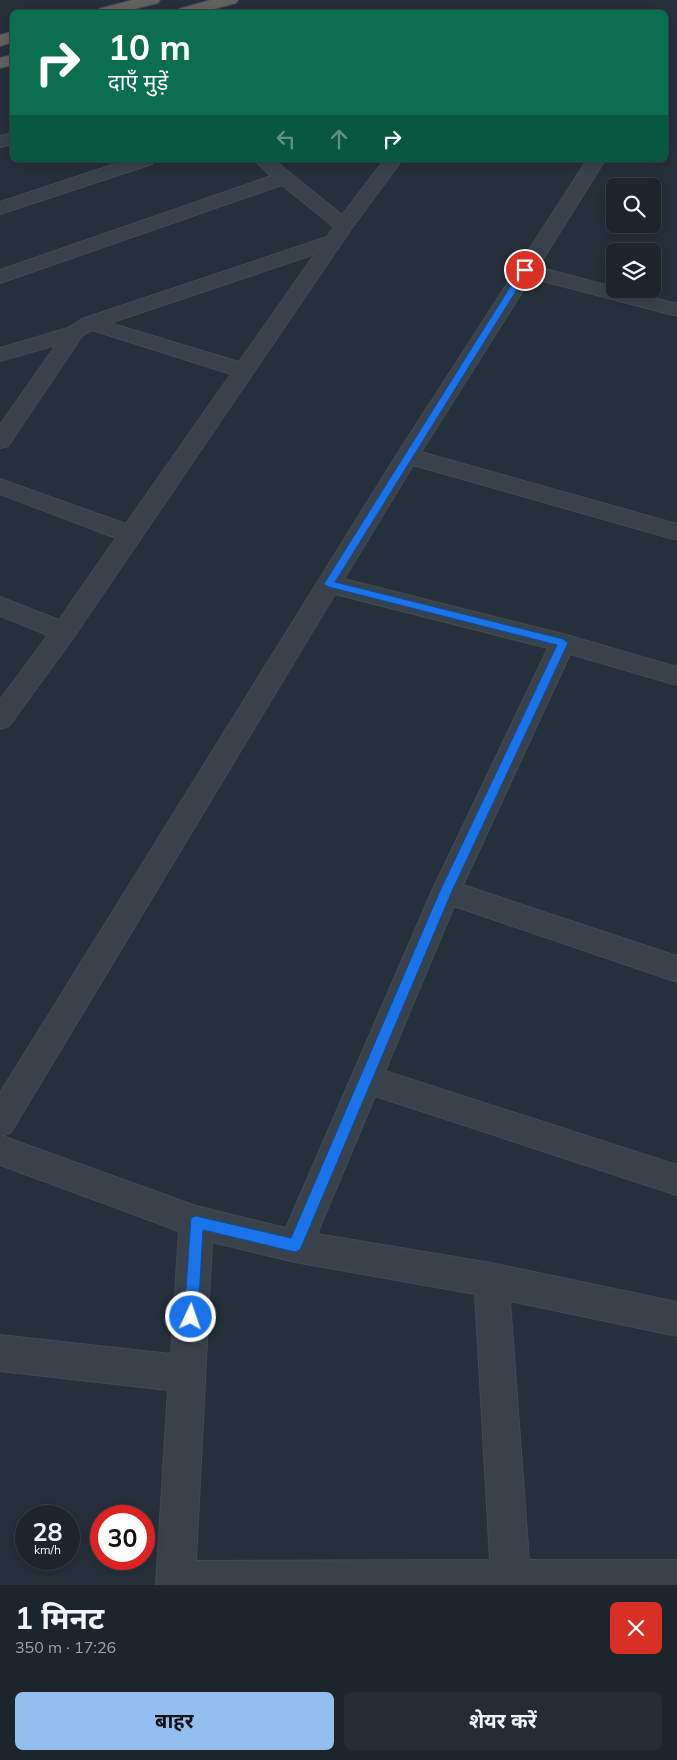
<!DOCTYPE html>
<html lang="hi">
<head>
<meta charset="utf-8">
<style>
  body { margin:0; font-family:Mulish,"Noto Sans Devanagari",sans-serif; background:#252c34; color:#f1f3f6; height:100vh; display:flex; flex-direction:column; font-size:19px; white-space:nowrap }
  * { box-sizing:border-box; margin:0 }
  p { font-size:16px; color:#a0a4a9 }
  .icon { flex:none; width:28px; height:28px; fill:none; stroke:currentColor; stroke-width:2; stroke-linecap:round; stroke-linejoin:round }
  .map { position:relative; height:1585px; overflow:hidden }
  .sheet { display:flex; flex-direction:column; background:#1c242c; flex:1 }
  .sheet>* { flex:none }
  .guide { position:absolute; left:10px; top:10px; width:658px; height:152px; border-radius:8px; box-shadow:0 2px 12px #0003,0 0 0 1px #3a4148; background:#0b6e4f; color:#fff; overflow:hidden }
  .buttons { position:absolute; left:606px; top:178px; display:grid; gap:10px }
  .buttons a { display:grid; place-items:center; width:55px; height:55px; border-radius:8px; background:#1c242c; box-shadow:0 2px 12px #0003,0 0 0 1px #3a4148; font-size:25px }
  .speed { position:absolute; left:15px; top:1505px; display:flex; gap:10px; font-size:25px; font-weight:700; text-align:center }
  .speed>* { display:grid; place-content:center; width:65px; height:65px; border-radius:50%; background:#1c242c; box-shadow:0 2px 12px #0003,0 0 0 1px #3a4148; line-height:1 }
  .speed small { font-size:12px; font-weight:400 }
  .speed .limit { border:8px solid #d22; background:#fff; color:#111 }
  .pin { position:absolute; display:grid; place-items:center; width:42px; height:42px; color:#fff; margin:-21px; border:2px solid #fff; border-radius:50%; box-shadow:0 1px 5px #0007 }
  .me { position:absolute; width:55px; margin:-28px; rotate:3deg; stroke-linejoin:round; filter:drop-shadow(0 0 4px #0008) }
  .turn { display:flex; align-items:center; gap:18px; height:105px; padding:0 15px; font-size:22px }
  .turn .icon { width:65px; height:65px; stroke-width:2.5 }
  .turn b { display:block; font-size:35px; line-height:42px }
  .lanes { display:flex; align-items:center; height:48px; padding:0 15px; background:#0003; justify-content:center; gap:25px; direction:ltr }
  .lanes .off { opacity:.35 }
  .round { display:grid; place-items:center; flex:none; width:52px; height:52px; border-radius:8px; background:#252c34 }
  .overview { display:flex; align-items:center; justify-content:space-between; height:85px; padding:0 15px }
  h1 { font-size:30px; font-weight:700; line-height:38px }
  .primary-button { display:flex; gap:10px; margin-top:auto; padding:10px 15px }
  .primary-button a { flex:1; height:58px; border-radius:8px; background:#93beed; color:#111; font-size:20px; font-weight:700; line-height:58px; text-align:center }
  .primary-button a+a { background:#252c34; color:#f1f3f6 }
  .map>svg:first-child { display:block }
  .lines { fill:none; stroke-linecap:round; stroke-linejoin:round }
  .minor-casing { stroke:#424b54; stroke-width:2 }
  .trunk-casing { stroke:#444d56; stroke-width:2 }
  .minor { fill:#39424b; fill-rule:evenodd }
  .trunk { fill:#646261; fill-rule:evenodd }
  .route { fill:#1a73e8; stroke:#114b97 }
</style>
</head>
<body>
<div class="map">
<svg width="677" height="1585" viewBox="0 0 677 1585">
  <rect width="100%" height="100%" fill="#26303a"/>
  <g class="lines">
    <g class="minor-casing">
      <g id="minor">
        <polygon points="12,133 12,144 0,147 0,136"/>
        <polygon points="127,160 154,160 152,164 0,214 0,202"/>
        <path d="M254,160H274L342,215L384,160H402L351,229L73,638L9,726L0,729V700L48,635L0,616V597L59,620L116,538L0,494V479L126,524L231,374L92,330L82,336L8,446L0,448V425L56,345L0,361V348L68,328L82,319L327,237L334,227L282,185L0,283V270L271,176ZM315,254L239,362L110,323Z"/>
        <path d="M587,160H605L538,267L677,304V316L531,278L421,452L677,524V540L413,465L344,579L563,634L677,667V685L570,654L463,885L677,956V982L454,906L385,1071L677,1165V1195L375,1096L317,1234L491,1263L677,1302V1336L510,1301L529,1560H677V1585H156L168,1390L0,1371V1335L171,1354L179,1231L0,1165V1093L396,456ZM335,594L548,648L432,891L286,1228L196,1206L2,1136L11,1132ZM212,1242L295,1262L475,1294L490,1560L196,1561Z"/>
      </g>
    </g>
    <g class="trunk-casing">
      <g id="trunk">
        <polygon points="133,0 160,0 158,3 122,12 97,12 99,9"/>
        <polygon points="211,0 238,0 236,3 202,12 177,12 179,9"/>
        <polygon points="12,32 12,42 0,46 0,35"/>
        <polygon points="12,55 12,65 0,68 0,58"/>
      </g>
    </g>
    <use href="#minor" class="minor"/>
    <use href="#trunk" class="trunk"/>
  </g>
  <polygon class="route" points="522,268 529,270 335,582 563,639 568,643 452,891 300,1250 295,1252 203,1230 198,1317 196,1322 191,1324 186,1322 184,1317 191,1218 196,1216 291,1238 440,891 557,645 329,587 324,584"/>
</svg>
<div class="buttons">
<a><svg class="icon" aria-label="search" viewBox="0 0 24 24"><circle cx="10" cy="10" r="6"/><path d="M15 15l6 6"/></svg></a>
<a><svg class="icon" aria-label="layers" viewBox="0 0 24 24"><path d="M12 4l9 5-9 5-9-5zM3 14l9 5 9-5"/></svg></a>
</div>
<div class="speed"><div>28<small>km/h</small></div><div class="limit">30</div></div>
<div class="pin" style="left:525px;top:270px;background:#d93025"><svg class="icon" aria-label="arrive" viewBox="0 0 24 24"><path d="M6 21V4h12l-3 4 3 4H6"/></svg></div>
<svg class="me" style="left:191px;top:1317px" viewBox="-20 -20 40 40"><circle r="17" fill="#1a73e8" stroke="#fff" stroke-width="3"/><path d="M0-11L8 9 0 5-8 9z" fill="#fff"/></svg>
<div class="guide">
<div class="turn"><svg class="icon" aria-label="right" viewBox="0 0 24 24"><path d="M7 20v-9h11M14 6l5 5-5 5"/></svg><div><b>10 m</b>दाएँ मुड़ें</div></div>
<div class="lanes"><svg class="icon off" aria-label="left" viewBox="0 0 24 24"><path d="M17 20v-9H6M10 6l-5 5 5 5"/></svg><svg class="icon off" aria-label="ahead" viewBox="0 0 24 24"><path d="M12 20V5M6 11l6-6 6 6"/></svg><svg class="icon" aria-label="right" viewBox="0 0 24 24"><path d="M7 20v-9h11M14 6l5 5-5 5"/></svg></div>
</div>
</div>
<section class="sheet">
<div class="overview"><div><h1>1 मिनट</h1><p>350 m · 17:26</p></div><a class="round" style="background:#d93025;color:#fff"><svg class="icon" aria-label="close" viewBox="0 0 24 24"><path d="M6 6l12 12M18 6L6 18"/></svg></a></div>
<div class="primary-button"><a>बाहर</a><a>शेयर करें</a></div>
</section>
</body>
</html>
